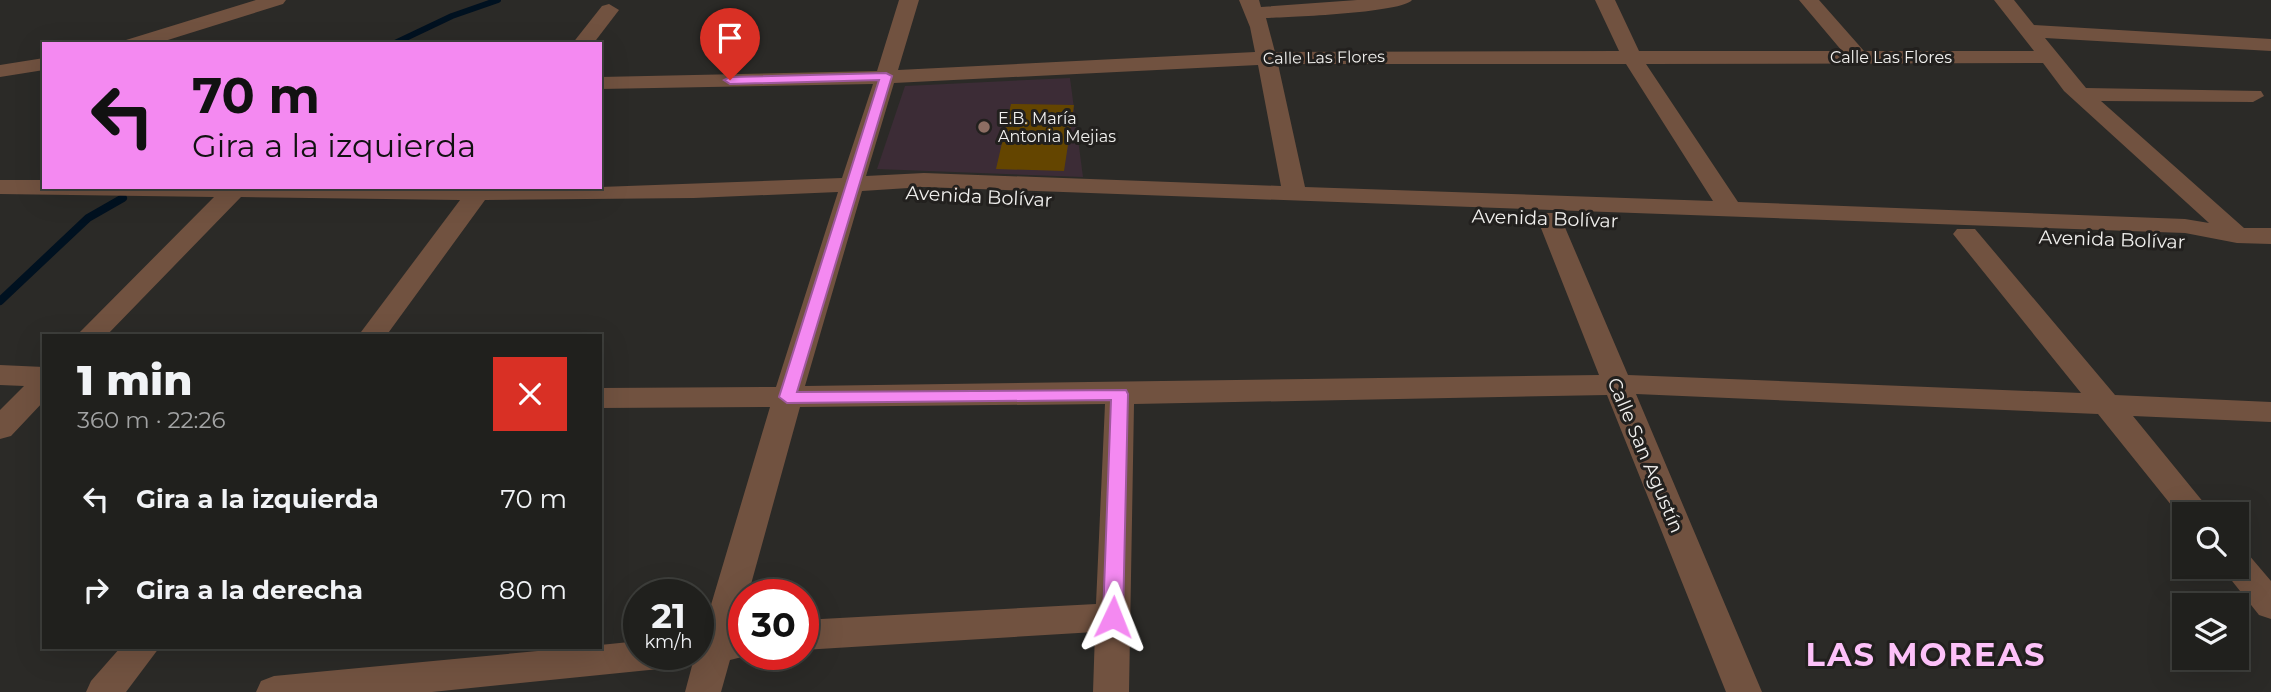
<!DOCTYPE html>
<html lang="es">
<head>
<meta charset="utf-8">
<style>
  body { margin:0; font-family:Montserrat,sans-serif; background:#282826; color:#f1f3f6; height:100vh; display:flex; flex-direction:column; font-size:26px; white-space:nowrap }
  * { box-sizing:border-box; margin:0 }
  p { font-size:23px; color:#a2a3a4 }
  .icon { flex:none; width:38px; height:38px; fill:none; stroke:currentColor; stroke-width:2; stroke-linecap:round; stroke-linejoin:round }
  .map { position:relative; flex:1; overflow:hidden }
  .panel { position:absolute; left:42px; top:334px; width:560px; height:315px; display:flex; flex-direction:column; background:#20201d; border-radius:0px; box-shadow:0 7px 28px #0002,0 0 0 2px #3d3e3b }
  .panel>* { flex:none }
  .banner { position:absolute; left:42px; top:42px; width:560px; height:147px; border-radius:0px; box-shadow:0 7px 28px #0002,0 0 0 2px #3d3e3b; background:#f489f1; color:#111; overflow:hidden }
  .fabs { position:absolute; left:2172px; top:502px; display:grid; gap:14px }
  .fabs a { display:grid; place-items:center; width:77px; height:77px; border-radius:0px; background:#20201d; box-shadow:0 7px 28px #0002,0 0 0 2px #3d3e3b; font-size:35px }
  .speed { position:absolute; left:623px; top:579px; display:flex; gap:14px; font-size:35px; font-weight:700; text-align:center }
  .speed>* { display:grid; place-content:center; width:91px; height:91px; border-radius:50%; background:#20201d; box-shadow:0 7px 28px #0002,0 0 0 2px #3d3e3b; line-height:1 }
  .speed small { font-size:18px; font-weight:400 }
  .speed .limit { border:10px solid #d22; background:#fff; color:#111 }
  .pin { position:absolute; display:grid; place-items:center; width:60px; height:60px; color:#fff; margin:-72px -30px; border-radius:50% 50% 50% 0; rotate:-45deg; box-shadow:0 0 7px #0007 }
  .pin .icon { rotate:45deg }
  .me { position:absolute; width:77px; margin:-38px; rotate:2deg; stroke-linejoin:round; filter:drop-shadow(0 0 5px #0008) }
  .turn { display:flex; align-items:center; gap:24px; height:147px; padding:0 35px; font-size:32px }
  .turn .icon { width:91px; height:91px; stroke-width:2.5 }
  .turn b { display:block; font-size:49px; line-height:60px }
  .round { display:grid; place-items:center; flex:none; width:74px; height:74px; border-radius:0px; background:#282826 }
  .overview { display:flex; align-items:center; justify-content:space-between; height:119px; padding:0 35px }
  h1 { font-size:42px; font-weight:800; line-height:52px }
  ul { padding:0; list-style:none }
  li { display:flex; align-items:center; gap:21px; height:91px; padding:0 35px }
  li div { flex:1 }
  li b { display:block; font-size:26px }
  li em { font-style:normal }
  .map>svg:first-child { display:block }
  .education { fill:#3c2c36 }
  .green { fill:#644500 }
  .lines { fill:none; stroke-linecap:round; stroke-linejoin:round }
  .stream-far1 { stroke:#001120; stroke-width:6 }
  .stream { stroke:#001120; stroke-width:8 }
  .street { fill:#715240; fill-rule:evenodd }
  .route { fill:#f489f1; stroke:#9f599d; stroke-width:2 }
  .education-dot { fill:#8d6e63; stroke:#22201e; stroke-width:2.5 }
  .labels { text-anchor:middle; stroke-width:6; stroke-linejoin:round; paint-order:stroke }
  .far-street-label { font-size:16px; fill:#f1f0ee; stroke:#22201e }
  .far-poi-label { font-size:16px; fill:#f1f0ee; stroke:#22201e; text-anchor:start }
  .street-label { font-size:19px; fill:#f1f0ee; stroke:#22201e }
  .near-district-label { font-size:32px; font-weight:bold; letter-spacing:2px; fill:#fdc1f9; stroke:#22201e }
</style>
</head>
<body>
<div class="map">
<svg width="2271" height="692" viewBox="0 0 2271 692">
  <rect width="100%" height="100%" fill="#2b2a27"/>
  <polygon class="education" points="1070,78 1083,177 877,169 905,86"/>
  <polygon class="green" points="1011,104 1074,105 1064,171 996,169"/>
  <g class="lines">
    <polyline class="stream-far1" points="393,44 452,16 498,0"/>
    <polyline class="stream" points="0,301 88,218 123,198"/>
    <g class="street">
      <polygon points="256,0 286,0 283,4 155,44 123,44 126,40"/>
      <path d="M899,0H919L898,70L1255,52L1250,27L1239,0H1259L1261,7L1357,0H1412C1401,13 1289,17 1266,18L1275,52L1619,51L1595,0H1615L1639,51H1842L1799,0H1819L1864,51H2034L1994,0H2014L2034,25L2271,39V51L2045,38L2086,88L2261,91L2264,96L2253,102L2101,101L2244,228H2271V244L2237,243L2185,233L924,187L862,191L805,386L1599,375L1537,218L1540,213H1558L1561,218L1628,375L2081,393L1953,234L1957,229H1975L2115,395L2271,402V422L2133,416L2213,514H2184V521L2098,414L1636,394L1762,692H1726L1607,395L1134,404L1129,692H1093L1095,632L803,650V620L1096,604L1105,404L800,407L748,595H744L739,629L744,628V654H754L730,660L721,692H685L693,662L685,654H698V636L702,635L770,407L600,408V388L776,387L838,192L694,198L485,200L386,336H358L460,200L241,197L106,336H76L214,197L0,194V180H44V187H600L842,178L873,84L600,89V77L877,71ZM2043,63L2064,91L2209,223L2185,219L1738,202L1646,64ZM1278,64H1626L1713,201L1305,187ZM1258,65L1281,186L924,173L866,176L894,83Z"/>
      <polygon points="609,4 619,10 593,44 572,44 602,6"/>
      <polygon points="44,58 44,70 0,77 0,65"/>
      <polygon points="0,365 44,367 44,401 11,436 0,439 0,410 24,386 0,385"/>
      <polygon points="2236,550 2248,554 2271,581 2271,619 2259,615 2221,567 2236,567"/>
      <polygon points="639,641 639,654 677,654 672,665 659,669 432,692 256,692 261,681 274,676 570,648 600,648 600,645"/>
      <polygon points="120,648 159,648 126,692 86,692 91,681"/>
    </g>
  </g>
  <polygon class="route" points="886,73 892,76 797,392 1126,390 1128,394 1123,617 1120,623 1106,623 1103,617 1111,400 787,403 779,397 879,80 730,84 724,80 730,77"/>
  <circle class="education-dot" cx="984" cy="127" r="7"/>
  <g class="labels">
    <g class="far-street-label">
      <text transform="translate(1324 57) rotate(-1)" y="6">Calle Las Flores</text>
      <text x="1891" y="63">Calle Las Flores</text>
    </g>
    <g class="far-poi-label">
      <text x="998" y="124">E.B. María<tspan x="998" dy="18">Antonia Mejias</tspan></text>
    </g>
    <g class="street-label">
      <text transform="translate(979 196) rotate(3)" y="7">Avenida Bolívar</text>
      <text transform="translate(1545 218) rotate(2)" y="7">Avenida Bolívar</text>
      <text transform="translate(2112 239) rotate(2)" y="7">Avenida Bolívar</text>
      <text transform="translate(1646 455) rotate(67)" y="7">Calle San Agustín</text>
    </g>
    <g class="near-district-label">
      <text x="1926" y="666">LAS MOREAS</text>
    </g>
  </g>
</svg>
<div class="fabs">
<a><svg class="icon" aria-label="search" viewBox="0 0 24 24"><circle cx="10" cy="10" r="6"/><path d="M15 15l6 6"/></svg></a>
<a><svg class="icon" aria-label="layers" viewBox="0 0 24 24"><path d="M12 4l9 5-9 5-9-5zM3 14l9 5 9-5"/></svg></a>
</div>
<div class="speed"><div>21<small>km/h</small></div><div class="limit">30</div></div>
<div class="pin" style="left:730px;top:80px;background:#d93025"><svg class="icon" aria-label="arrive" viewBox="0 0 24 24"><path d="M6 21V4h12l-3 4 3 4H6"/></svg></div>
<svg class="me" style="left:1113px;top:617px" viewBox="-20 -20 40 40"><path d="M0-17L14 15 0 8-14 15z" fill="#f489f1" stroke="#fff" stroke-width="4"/></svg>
<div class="banner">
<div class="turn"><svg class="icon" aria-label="left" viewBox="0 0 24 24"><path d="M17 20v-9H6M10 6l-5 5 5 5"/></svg><div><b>70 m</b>Gira a la izquierda</div></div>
</div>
<section class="panel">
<div class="overview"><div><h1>1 min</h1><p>360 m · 22:26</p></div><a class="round" style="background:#d93025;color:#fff"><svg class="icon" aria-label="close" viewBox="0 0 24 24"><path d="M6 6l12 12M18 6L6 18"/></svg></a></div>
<ul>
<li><svg class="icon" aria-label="left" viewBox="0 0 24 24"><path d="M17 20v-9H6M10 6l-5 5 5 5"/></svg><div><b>Gira a la izquierda</b></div><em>70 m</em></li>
<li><svg class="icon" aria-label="right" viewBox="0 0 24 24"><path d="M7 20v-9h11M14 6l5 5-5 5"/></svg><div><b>Gira a la derecha</b></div><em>80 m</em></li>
</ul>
</section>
</div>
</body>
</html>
